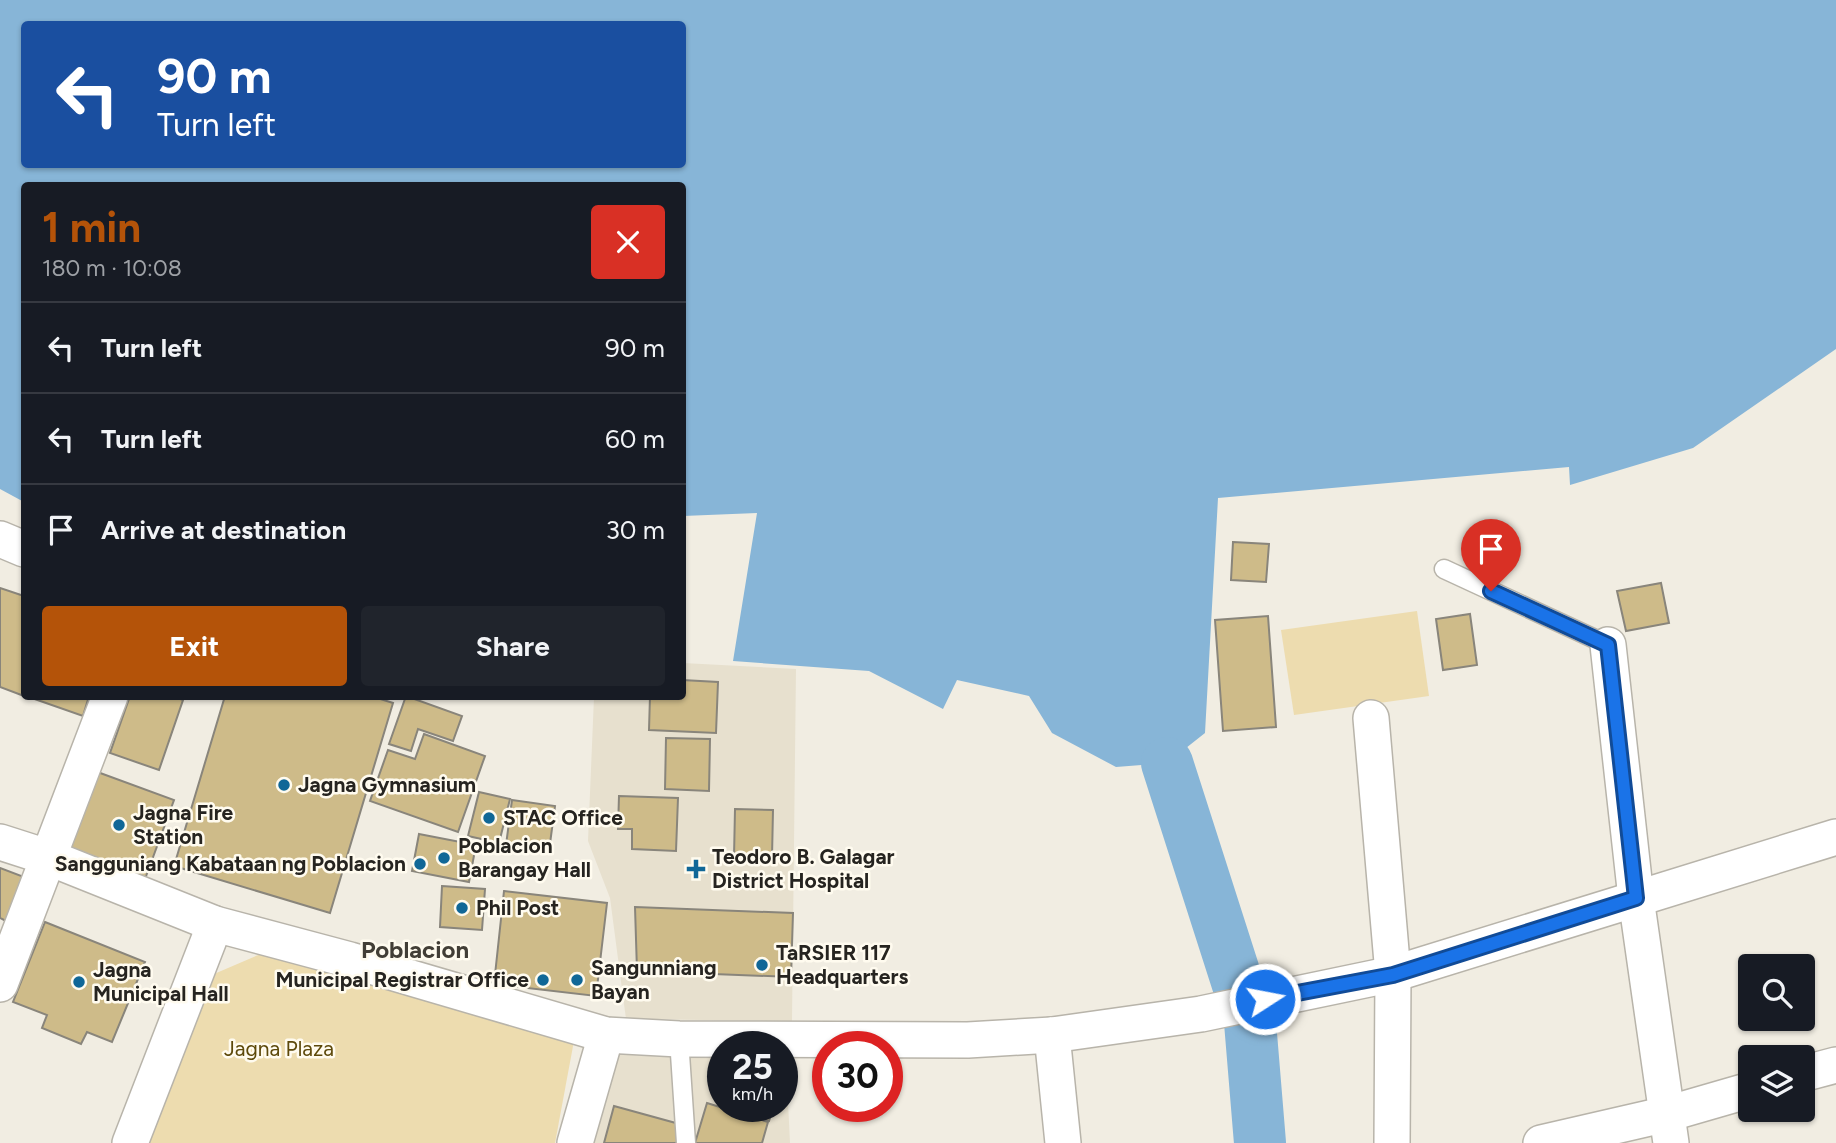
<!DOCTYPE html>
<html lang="en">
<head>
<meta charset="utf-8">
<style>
  body { margin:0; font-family:Figtree,sans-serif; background:#20242c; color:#f1f3f6; height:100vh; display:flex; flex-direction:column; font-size:26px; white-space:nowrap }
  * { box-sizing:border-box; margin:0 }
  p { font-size:23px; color:#9ea1a6 }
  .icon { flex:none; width:38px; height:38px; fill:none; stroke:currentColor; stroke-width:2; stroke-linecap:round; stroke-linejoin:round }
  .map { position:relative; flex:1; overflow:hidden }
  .panel { position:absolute; left:21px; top:182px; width:665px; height:518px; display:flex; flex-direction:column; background:#171b24; border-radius:7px; box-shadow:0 2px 5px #0004 }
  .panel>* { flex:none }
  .hud { position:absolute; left:21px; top:21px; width:665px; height:147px; border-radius:7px; box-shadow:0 2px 5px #0004; background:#1a4fa0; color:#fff; overflow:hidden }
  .tools { position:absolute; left:1738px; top:954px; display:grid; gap:14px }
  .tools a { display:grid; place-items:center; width:77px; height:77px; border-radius:7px; background:#171b24; box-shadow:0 2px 5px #0004; font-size:35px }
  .speed { position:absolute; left:707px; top:1031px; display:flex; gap:14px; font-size:35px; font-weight:700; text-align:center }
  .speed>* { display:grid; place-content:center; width:91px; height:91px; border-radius:50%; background:#171b24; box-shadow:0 2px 5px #0004; line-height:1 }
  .speed small { font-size:18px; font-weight:400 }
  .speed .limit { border:10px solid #d22; background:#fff; color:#111 }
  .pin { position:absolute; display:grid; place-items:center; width:60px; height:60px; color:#fff; margin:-72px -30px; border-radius:50% 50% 50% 0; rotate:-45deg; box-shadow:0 0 7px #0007 }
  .pin .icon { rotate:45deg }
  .me { position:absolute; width:77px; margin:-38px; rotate:79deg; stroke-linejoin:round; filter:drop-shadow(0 0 5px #0008) }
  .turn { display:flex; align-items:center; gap:24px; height:147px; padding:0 21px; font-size:32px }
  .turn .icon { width:91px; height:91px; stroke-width:2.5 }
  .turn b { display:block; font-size:49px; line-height:60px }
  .round { display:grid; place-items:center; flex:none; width:74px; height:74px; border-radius:7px; background:#20242c }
  .summary { display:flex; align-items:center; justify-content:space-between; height:119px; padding:0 21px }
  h1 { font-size:42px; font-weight:700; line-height:52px; color:#b45309 }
  .button { display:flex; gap:14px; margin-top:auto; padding:14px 21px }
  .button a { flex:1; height:80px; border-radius:7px; background:#b45309; color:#fff; font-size:28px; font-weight:700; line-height:80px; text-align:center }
  .button a+a { background:#20242c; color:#f1f3f6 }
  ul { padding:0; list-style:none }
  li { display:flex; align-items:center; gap:21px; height:91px; padding:0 21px; border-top:2px solid #363941 }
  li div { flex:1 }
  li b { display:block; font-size:26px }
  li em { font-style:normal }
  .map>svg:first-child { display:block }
  .built { fill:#e7e0ce }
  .green { fill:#eddcaf }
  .water { fill:#87b5d7; fill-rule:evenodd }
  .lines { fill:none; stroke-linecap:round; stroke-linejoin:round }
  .river { stroke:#87b5d7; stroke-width:52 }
  .building { fill:#cebb89; stroke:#89857b; stroke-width:2 }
  .lane-casing { stroke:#b8b4aa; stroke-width:21 }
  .street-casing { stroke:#b8b4aa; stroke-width:38 }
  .lane { stroke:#fff; stroke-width:18 }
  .street { stroke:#fff; stroke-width:35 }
  .route-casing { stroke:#114b97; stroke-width:18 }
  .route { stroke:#1a73e8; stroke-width:12 }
  .poi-dot { fill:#106797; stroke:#fffbef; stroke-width:2.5 }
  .labels { text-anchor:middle; stroke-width:5; stroke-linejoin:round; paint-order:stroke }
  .poi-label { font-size:21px; font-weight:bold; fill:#262420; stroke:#fffbef; text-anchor:start }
  .park-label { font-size:21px; fill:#5d490a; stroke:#fffbef }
  .quarter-label { font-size:24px; font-weight:bold; fill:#423e36; stroke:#fffbef }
</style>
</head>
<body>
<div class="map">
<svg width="1836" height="1143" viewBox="0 0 1836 1143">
  <rect width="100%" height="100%" fill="#f1ede2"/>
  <g class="built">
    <polygon points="683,663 796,669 792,1021 626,1019 610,898 588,841 594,697 682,696"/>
    <polygon points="615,1048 723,1056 723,1106 782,1106 782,1060 786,1060 790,1143 588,1143"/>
  </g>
  <g class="green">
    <polygon points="1417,611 1429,696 1294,715 1281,630"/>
    <polygon points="270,950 576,1030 555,1143 140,1143 207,977"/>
  </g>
  <path class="water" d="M0,0H1836V349L1693,448L1570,485L1569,467L1218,498L1205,733L1167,763L1116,767L1052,733L1029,696L957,680L943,709L869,671L733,661L757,513L683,516L682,186H24V502L0,489ZM24,24H682V164H24Z"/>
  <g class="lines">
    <polyline class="river" points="1167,763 1250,1022 1260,1143"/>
  </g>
  <g class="building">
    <polygon points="1233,542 1269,544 1266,582 1231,580"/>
    <polygon points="1661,583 1669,623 1626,631 1617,591"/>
    <polygon points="0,588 24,596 24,696 0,687"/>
    <polygon points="1470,614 1477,665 1443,670 1436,619"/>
    <polygon points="1268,616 1276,727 1223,731 1215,620"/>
    <polygon points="682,680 718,682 716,733 649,730 650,696 682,696"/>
    <polygon points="26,696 89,696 83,716"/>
    <polygon points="130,696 172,696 183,700 159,770 110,753"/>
    <polygon points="225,696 371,696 393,703 330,913 174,866"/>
    <polygon points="406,696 462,716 453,741 418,729 411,751 389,744"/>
    <polygon points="424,734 485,756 458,832 370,801 388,750 415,759"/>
    <polygon points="666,738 710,739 709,791 665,789"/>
    <polygon points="92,770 174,800 145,879 64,849"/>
    <polygon points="479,792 510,799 499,843 468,836"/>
    <polygon points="619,796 678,798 676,851 632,849 632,829 618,829"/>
    <polygon points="512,800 555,806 549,851 506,845"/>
    <polygon points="735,809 773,810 772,857 734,857"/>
    <polygon points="419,834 476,845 469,882 412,871"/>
    <polygon points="0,868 24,877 6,921 0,918"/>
    <polygon points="442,886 485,889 482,930 440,927"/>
    <polygon points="504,891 607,903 596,996 494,984"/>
    <polygon points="635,907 793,913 791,977 637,971"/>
    <polygon points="45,922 145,962 112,1042 87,1032 81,1044 42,1028 47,1015 13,1002"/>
    <polygon points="707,1103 768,1122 762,1143 695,1143"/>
    <polygon points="614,1106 683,1125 677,1143 604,1143"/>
    <polygon points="723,1106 774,1106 769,1121"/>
  </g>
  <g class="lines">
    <g class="lane-casing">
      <g id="lane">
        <polyline points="1444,569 1608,645"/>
        <polyline points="679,1039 686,1143"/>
      </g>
    </g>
    <g class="street-casing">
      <g id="street">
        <polyline points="0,539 24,549"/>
        <polyline points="1608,645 1636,898 1671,1143"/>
        <polyline points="1371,718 1393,974 1392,1143"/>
        <polyline points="0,842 50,858 215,924 350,960 606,1035 679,1039 968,1040 1052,1035 1201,1014 1393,974 1836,837"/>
        <polyline points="0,984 110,696"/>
        <polyline points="1052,1035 1063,1143"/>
        <polyline points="1802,1074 1836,1065"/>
        <polyline points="130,1143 215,924"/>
        <polyline points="575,1143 606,1035"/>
        <polyline points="1541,1143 1667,1114 1750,1090"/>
      </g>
    </g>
    <use href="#lane" class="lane"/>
    <use href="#street" class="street"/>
  </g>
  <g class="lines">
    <g class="route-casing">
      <polyline id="route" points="1265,999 1393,975 1636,898 1608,645 1491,591"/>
    </g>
    <use href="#route" class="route"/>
  </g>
  <g class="poi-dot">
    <circle cx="284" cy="785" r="7"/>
    <circle cx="489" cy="818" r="7"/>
    <circle cx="119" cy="825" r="7"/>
    <circle cx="444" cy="858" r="7"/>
    <circle cx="420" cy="864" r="7"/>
    <path d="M692.5 858.5h7v7h7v7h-7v7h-7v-7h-7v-7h7z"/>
    <circle cx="462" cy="908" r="7"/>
    <circle cx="762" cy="965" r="7"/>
    <circle cx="543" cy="980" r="7"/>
    <circle cx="577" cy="980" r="7"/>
    <circle cx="79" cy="982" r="7"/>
  </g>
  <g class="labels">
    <g class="poi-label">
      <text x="298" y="792">Jagna Gymnasium</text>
      <text x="133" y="820">Jagna Fire<tspan x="133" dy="24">Station</tspan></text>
      <text x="503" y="825">STAC Office</text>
      <text x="458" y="853">Poblacion<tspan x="458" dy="24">Barangay Hall</tspan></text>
      <text x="712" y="864">Teodoro B. Galagar<tspan x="712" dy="24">District Hospital</tspan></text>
      <text x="406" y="871" text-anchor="end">Sangguniang Kabataan ng Poblacion</text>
      <text x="476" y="915">Phil Post</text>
      <text x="776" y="960">TaRSIER 117<tspan x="776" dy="24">Headquarters</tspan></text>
      <text x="591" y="975">Sangunniang<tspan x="591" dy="24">Bayan</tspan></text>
      <text x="93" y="977">Jagna<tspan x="93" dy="24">Municipal Hall</tspan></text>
      <text x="529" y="987" text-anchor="end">Municipal Registrar Office</text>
    </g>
    <g class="park-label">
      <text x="279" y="1056">Jagna Plaza</text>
    </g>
    <g class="quarter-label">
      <text x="415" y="958">Poblacion</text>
    </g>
  </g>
</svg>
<div class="tools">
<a><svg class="icon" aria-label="search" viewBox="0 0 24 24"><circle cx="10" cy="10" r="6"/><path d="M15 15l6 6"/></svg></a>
<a><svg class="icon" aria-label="layers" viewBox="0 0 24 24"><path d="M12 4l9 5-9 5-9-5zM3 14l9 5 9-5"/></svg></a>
</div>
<div class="speed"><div>25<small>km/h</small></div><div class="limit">30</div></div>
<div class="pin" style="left:1491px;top:591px;background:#d93025"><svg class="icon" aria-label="arrive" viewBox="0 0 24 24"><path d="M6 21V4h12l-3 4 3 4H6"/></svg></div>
<svg class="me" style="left:1265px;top:999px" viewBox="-20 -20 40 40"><circle r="17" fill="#1a73e8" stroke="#fff" stroke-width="3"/><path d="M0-11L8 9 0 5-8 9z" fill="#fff"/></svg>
<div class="hud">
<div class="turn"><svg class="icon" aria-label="left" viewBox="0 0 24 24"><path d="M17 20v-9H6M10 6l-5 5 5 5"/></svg><div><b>90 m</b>Turn left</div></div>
</div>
<section class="panel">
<div class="summary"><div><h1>1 min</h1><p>180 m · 10:08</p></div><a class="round" style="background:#d93025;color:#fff"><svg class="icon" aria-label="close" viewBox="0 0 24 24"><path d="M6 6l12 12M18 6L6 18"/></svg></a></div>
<ul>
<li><svg class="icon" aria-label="left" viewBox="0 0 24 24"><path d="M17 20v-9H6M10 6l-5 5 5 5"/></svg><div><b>Turn left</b></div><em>90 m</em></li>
<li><svg class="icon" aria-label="left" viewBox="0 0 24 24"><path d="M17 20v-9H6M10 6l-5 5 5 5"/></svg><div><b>Turn left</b></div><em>60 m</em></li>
<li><svg class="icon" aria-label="arrive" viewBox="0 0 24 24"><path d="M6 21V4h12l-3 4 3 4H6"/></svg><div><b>Arrive at destination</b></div><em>30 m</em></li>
</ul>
<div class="button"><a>Exit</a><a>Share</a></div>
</section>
</div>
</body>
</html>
